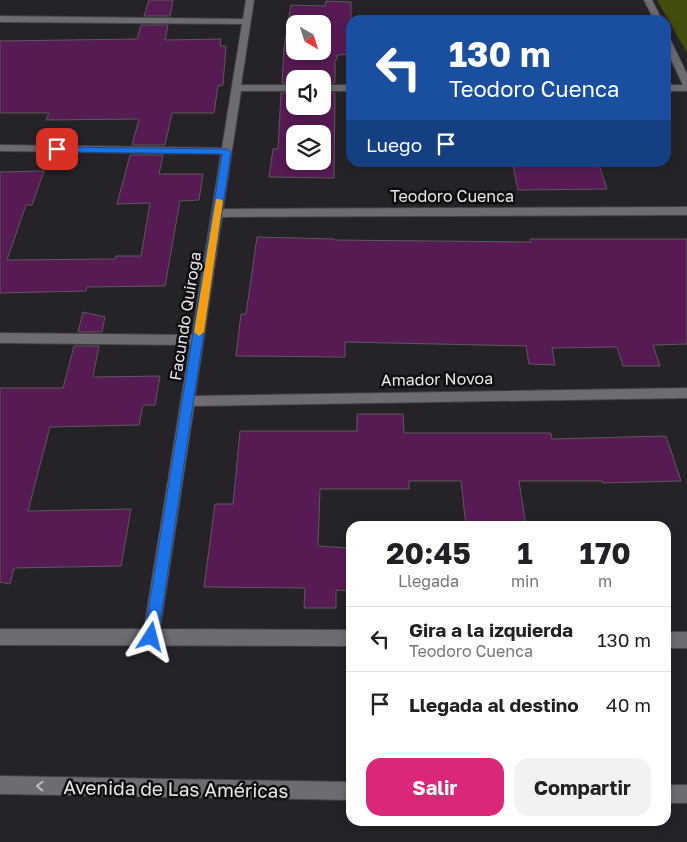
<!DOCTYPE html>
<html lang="es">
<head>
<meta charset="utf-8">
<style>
  body { margin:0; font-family:"Golos Text",sans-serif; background:#f2f2f2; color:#202124; height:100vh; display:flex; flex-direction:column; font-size:19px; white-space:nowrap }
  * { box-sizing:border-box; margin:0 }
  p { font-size:16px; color:#757577 }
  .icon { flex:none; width:28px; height:28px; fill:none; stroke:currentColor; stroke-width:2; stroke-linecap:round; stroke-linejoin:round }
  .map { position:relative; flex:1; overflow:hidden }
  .details { position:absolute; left:346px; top:521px; width:325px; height:305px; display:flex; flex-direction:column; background:#fff; border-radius:15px; box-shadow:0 2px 12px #0003 }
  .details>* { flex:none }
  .banner { position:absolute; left:346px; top:15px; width:325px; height:152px; border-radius:15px; box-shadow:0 2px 12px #0003; background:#1a4fa0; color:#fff; overflow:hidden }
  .needle { width:32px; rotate:141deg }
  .fabs { position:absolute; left:286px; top:15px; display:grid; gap:10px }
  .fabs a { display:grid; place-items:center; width:45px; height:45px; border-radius:10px; background:#fff; box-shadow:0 2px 12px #0003; font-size:25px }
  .pin { position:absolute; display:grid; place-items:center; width:42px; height:42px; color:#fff; margin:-21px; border-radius:10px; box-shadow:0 2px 8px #0006 }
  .me { position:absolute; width:55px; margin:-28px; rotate:9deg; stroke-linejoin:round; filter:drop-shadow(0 0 4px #0008) }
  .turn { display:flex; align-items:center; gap:18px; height:105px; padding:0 20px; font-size:22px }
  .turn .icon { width:65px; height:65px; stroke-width:2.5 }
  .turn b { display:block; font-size:35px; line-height:42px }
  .then { display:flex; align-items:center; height:48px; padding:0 20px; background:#0003; gap:10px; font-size:19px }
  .eta { display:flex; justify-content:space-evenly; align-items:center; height:85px; text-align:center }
  .eta b { font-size:30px; font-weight:700; line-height:35px }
  .button { display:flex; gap:10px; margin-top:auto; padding:10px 20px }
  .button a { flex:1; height:58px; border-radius:15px; background:#db2777; color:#fff; font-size:20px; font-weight:700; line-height:58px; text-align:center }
  .button a+a { background:#f2f2f2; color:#202124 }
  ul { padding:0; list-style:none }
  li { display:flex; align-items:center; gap:15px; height:65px; padding:0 20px; border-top:1px solid #e0e0e0 }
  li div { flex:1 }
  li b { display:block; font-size:19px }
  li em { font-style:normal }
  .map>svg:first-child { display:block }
  .green { fill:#444c0e }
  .building { fill:#571b54; stroke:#5d585c; fill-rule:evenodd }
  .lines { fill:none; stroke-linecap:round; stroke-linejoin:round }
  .minor-casing { stroke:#434145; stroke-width:2 }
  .secondary-casing { stroke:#434145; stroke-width:2 }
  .minor { fill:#6e6b71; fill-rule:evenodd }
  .secondary { fill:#6e6b71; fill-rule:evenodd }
  .oneway { stroke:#bebcc0 }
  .route { fill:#1a73e8; stroke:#114b97 }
  .slow { fill:#f59e0b }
  .labels { text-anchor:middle; stroke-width:5; stroke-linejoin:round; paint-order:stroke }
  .street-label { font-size:16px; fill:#e9e7ea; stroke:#0e0d0f }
  .near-street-label { font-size:19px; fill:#e9e7ea; stroke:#0e0d0f }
</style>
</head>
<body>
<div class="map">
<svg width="687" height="842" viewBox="0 0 687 842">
  <rect width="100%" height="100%" fill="#262328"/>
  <polygon class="green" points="657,0 687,0 687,53"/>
  <g class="building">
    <polygon points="149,0 173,0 170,16 144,16"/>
    <path d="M326,1L351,2V54L337,55V60H335V83H322V79H295V83H282L284,47L291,5L325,6ZM295,24H322V51H295Z"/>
    <polygon points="141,25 168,25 165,40 221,39 220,46 226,46 223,85 218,86 214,113 172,113 165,145 132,145 139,119 46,120 49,113 0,113 0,41 137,39"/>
    <path d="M281,93H295V106H322V93H335L334,178L269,177L273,149H278ZM295,134H322V161H295Z"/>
    <polygon points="130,155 163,155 159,174 203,174 199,200 180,201 165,286 87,287 86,291 0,293 0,172 44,171 32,205 26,205 7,260 115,259 116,256 141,256 150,203 117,204"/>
    <polygon points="512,162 598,162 607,189 518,190"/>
    <polygon points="257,237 334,239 334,240 531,242 530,239 687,239 687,344 653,345 660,366 623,366 617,347 552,348 555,365 529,364 526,346 345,342 345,357 236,356 241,314 246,314"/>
    <polygon points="83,312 105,317 102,332 78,332"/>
    <polygon points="74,346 99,346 93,377 160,376 155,405 143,405 139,425 50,427 28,511 131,509 121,566 14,568 10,584 0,582 0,388 63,388"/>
    <polygon points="357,414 403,414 404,433 551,433 552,439 666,436 681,481 603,483 602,481 519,481 526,526 466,526 461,481 409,481 409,489 320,489 318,546 351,548 351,591 336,590 336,608 304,608 305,588 204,587 215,504 233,504 240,431 357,431"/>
  </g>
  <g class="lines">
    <g class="minor-casing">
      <g id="minor">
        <polygon points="246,0 254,0 241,85 295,85 295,91 241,91 223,209 687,207 687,215 222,217 195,396 687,388 687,398 194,406 160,629 351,630 351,646 0,645 0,629 144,629 190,345 0,343 0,333 192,335 221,154 0,151 0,145 222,148 242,24 0,22 0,16 243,19"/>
        <polygon points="644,0 652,0 662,20 654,20"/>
        <polygon points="666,36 670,39 687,74 687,91 666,91 666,85 683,85 666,49"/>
        <rect x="322" y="85" width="29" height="6"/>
        <rect x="666" y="632" width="21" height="16"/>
      </g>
    </g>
    <g class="secondary-casing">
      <g id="secondary">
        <polygon points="0,776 351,782 351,800 0,794"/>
        <rect x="666" y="785" width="21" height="18"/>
      </g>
    </g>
    <use href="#minor" class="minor"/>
    <use href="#secondary" class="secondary"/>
  </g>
  <defs><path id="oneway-chevron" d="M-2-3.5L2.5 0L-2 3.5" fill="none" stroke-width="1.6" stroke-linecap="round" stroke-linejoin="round" transform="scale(1.25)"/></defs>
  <use class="oneway" href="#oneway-chevron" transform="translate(40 786) rotate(-178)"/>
  <polygon class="route" points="54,147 227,149 231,152 158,637 156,642 151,644 146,642 144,637 222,154 57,152 52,149"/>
  <polygon class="slow" points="216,199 219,199 223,201 204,332 199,336 194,332"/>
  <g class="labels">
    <g class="street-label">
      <text x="452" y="202">Teodoro Cuenca</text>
      <text transform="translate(185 316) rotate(-81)" y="6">Facundo Quiroga</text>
      <text transform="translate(437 379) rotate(-1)" y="6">Amador Novoa</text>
    </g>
    <g class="near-street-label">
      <text transform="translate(176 789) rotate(1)" y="7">Avenida de Las Américas</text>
    </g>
  </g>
</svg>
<div class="fabs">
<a><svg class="needle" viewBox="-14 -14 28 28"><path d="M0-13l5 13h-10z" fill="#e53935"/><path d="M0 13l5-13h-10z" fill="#757577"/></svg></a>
<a><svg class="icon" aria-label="sound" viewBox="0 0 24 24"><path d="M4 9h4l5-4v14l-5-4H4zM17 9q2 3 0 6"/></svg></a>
<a><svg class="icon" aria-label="layers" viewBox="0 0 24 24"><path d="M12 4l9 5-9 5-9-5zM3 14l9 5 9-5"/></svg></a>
</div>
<div class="pin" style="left:57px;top:149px;background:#d93025"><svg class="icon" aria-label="arrive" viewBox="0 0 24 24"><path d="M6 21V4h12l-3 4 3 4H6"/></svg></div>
<svg class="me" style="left:151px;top:637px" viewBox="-20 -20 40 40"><path d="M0-17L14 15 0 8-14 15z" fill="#1a73e8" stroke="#fff" stroke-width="4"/></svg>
<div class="banner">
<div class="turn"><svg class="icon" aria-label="left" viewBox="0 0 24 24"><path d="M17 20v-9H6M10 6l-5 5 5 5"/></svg><div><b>130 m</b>Teodoro Cuenca</div></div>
<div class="then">Luego<svg class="icon" aria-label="arrive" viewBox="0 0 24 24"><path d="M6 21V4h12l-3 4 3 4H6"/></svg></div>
</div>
<section class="details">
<div class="eta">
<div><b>20:45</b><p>Llegada</p></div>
<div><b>1</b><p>min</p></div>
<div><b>170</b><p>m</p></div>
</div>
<ul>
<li><svg class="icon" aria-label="left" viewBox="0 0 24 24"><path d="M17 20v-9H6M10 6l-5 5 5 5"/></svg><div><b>Gira a la izquierda</b><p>Teodoro Cuenca</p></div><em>130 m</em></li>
<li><svg class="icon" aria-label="arrive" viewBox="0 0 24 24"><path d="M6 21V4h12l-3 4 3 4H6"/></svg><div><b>Llegada al destino</b></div><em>40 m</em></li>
</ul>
<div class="button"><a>Salir</a><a>Compartir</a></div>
</section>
</div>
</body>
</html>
